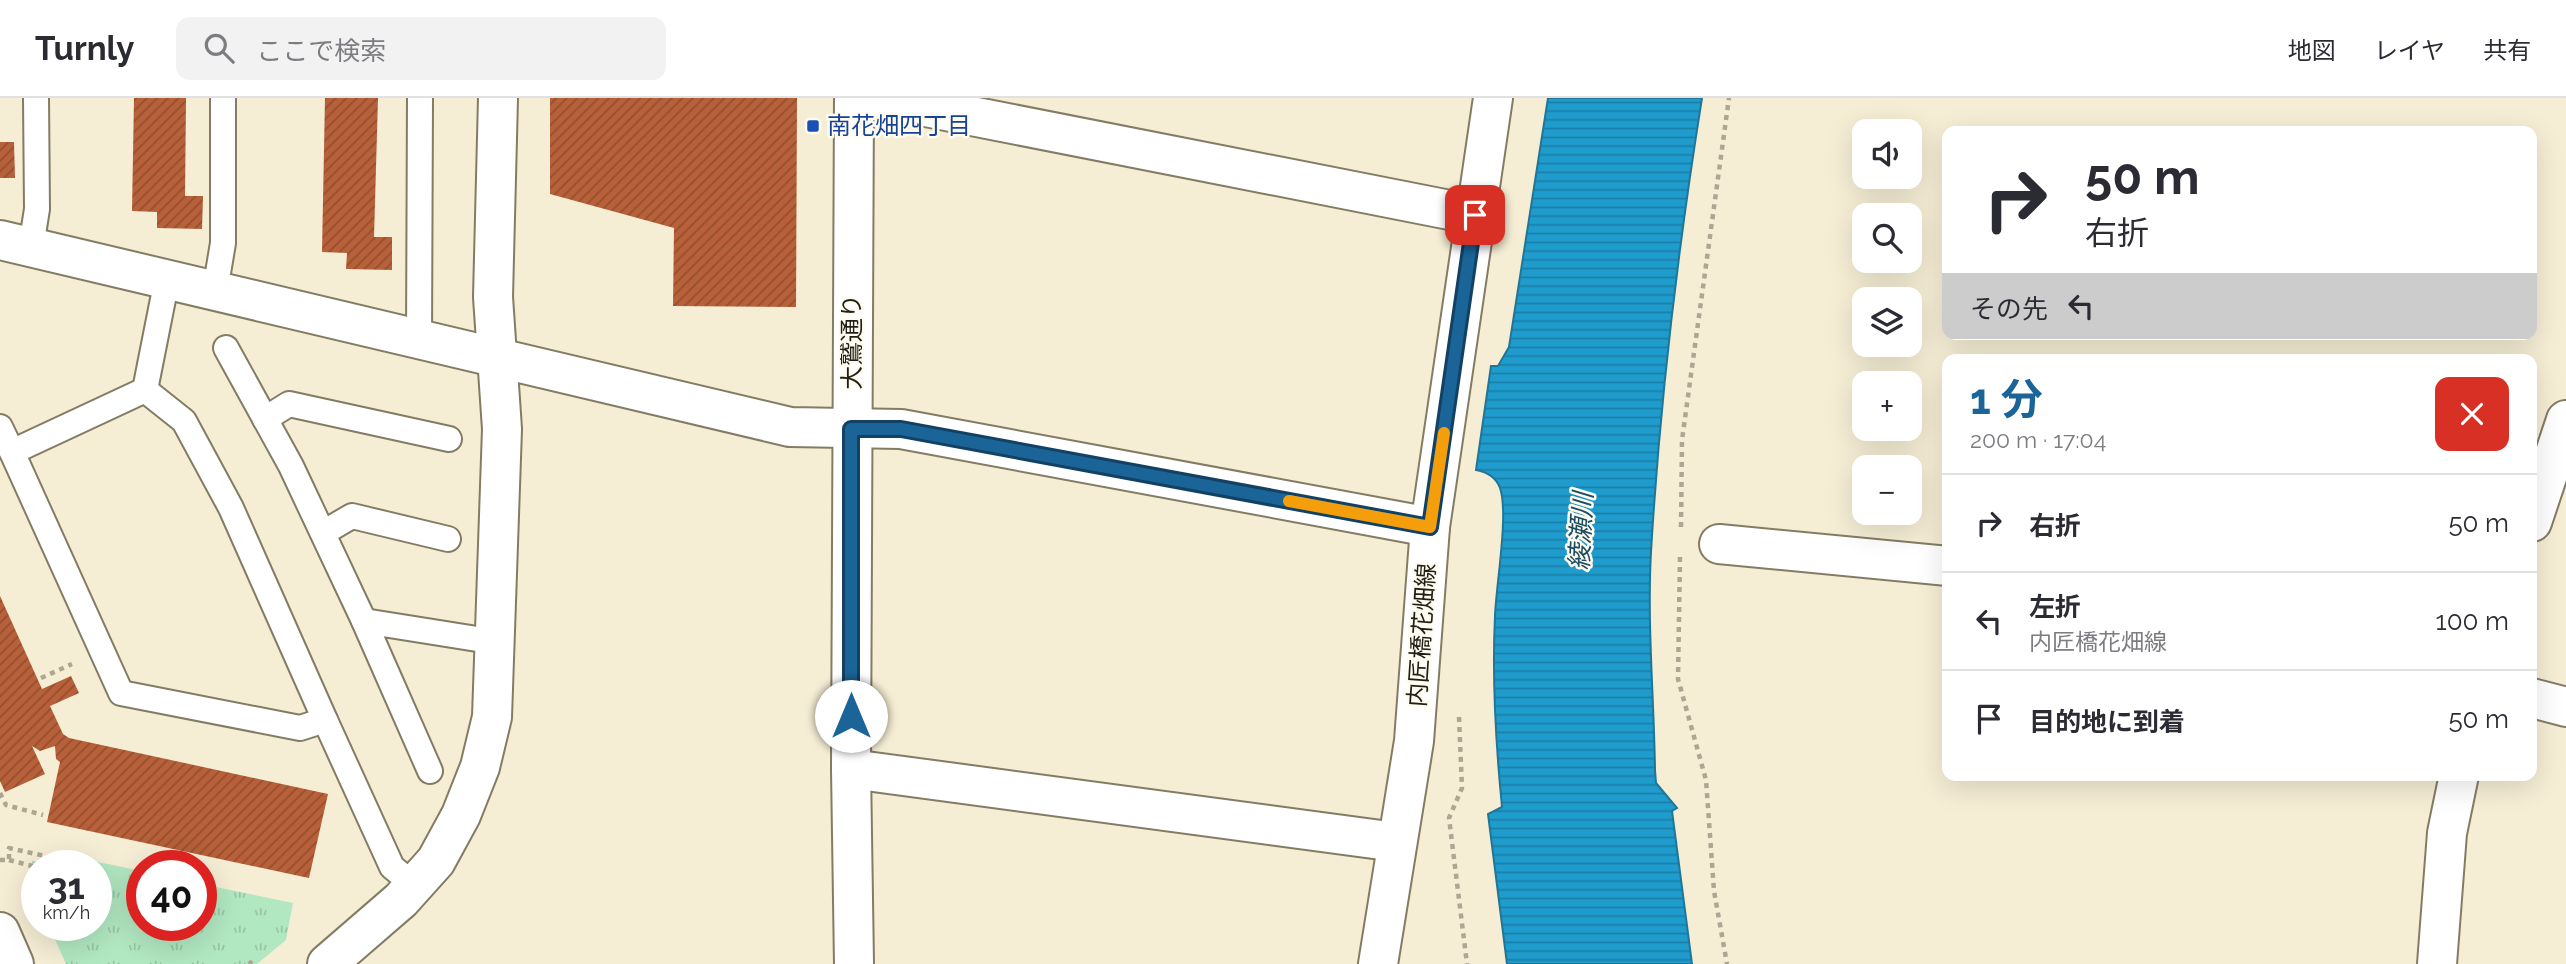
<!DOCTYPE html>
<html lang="ja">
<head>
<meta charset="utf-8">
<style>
  body { margin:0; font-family:Raleway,"Noto Sans JP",sans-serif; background:#f2f2f3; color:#2b2b33; height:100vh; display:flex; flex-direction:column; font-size:26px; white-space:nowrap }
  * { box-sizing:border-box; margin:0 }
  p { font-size:23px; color:#7c7c81 }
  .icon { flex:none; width:38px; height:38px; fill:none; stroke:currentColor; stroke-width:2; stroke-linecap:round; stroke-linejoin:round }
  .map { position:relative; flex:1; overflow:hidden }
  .side { position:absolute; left:1942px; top:256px; width:595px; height:427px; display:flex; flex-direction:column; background:#fff; border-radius:14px; box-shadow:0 7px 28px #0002 }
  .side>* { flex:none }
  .guide { position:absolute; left:1942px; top:28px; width:595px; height:214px; border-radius:14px; box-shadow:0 7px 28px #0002; background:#fff; color:#2b2b33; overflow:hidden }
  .buttons { position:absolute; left:1852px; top:21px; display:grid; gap:14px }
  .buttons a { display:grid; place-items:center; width:70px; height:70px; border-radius:14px; background:#fff; box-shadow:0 7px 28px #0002; font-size:35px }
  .speed { position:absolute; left:21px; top:752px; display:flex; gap:14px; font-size:35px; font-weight:700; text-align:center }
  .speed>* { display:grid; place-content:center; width:91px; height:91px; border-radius:50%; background:#fff; box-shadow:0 7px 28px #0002; line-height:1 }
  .speed small { font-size:18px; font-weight:400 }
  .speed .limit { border:10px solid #d22; background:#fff; color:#111 }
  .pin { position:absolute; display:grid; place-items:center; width:60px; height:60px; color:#fff; margin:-30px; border-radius:14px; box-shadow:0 4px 10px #0006 }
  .me { position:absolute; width:77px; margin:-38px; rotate:0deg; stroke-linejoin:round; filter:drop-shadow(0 0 5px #0008) }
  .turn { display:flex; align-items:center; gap:24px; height:147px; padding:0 28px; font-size:32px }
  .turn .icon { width:91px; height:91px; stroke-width:2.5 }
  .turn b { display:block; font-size:49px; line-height:60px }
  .then { display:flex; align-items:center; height:66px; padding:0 28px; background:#0003; gap:14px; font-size:26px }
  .round { display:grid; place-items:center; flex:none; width:74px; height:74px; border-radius:14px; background:#f2f2f3 }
  .headline { display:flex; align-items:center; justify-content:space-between; height:119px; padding:0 28px }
  h1 { font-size:42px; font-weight:700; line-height:52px; color:#1b6498 }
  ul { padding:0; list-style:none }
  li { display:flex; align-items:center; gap:21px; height:98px; padding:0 28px; border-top:2px solid #e1e1e2 }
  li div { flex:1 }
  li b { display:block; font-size:26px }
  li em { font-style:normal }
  header { display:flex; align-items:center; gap:42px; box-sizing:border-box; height:98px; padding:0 35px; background:#fff; border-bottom:2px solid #e1e1e2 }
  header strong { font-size:33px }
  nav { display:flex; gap:38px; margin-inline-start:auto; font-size:24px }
  .search { width:490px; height:63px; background:#f2f2f3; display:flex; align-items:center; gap:18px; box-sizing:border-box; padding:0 24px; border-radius:14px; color:#7c7c81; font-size:26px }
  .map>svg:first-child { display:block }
  .grass { fill:url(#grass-tufts) }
  .water { fill:url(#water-rules); stroke:#207696; stroke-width:2 }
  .building { fill:url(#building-hatch) }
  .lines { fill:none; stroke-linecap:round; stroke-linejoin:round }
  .lane-casing { stroke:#837c65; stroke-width:28 }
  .street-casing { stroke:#837c65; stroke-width:42 }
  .secondary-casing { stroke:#837c65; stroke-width:42 }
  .path { stroke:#aca692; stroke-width:4.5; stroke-dasharray:5 5; stroke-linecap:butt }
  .lane { stroke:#fff; stroke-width:24 }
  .street { stroke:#fff; stroke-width:38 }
  .secondary { stroke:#fff; stroke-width:38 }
  .route-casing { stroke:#124163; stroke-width:18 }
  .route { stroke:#1b6498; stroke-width:12 }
  .slow { stroke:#f59e0b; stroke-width:12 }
  .transit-dot { fill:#1a4fb4; stroke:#fefbf0; stroke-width:2.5 }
  .labels { text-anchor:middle; stroke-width:5; stroke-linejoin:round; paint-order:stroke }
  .transit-label { font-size:24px; fill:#164399; stroke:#fefbf0; text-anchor:start }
  .street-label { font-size:24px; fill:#211f15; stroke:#fefbf0 }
  .water-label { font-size:26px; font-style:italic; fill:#1e4d62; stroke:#fefbf0 }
</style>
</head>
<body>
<header>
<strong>Turnly</strong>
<div class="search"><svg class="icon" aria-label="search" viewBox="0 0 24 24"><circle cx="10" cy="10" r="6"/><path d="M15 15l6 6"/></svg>ここで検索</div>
<nav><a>地図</a><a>レイヤ</a><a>共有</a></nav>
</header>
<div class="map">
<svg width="2566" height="866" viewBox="0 0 2566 866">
  <defs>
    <pattern id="grass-tufts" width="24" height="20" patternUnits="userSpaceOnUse" patternTransform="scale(1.75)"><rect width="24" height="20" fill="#b1e7c1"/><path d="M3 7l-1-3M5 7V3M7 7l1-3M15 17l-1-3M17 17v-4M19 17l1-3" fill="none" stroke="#98c6a5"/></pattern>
    <pattern id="water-rules" width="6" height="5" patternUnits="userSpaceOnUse" patternTransform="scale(1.75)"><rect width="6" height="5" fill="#1f9cce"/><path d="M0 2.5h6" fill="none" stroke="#1b7fa6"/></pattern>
    <pattern id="building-hatch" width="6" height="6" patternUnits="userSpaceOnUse" patternTransform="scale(1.75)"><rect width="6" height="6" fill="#b76039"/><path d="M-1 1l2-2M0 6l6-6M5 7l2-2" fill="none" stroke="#944f2f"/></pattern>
  </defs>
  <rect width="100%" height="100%" fill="#f5edd4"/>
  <g class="grass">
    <polygon points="73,759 142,773 142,828 201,828 201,786 293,805 286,842 257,866 66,866 49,828 96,828 96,768 71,768"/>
    <polygon points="32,763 59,768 37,768 37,797 28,784"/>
  </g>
  <path class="water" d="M1548,0H1702C1678,150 1660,302 1651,454C1647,526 1654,600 1655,672L1656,685L1677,710L1672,713L1692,866H1507L1488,716L1502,709C1496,648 1492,579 1495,518C1496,488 1509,415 1500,390C1496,379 1487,374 1476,372L1491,268H1498L1509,249Z"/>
  <g class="building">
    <polygon points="134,0 186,0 185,98 203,98 202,131 157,130 157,114 132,113"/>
    <polygon points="325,0 378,0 374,139 392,139 392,172 346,171 347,155 322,154"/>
    <polygon points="550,0 797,0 796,209 673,208 674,130 550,96"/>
    <polygon points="0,44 14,44 15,80 0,80"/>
    <polygon points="0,498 42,591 71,578 79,595 50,608 63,636 69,640 328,696 309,780 47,724 60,664 56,661 55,648 40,653 32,648 45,676 5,694 0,683"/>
  </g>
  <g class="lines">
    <g class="lane-casing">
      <g id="lane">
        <polyline points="31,149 37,111 36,0"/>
        <polyline points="215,193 223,145 223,0"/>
        <polyline points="419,242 420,0"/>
        <polyline points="226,250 291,368 364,523"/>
        <polyline points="145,292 12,354 121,595 300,630 325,622 392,769 414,787"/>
        <polyline points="145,292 184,323 231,410 325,622"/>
        <polyline points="145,292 167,181"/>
        <polyline points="265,321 289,306 449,341"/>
        <polyline points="0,329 12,354"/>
        <polyline points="323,435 352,418 448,441"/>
        <polyline points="430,673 364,523 496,544"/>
      </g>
    </g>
    <g class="street-casing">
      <g id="street">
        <polyline points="880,0 1475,117"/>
        <polyline points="0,142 790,329 901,331 1430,429"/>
        <polyline points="1719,446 1948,468"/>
        <polyline points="2532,600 2566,609"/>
        <polyline points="851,671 1396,744"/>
        <polyline points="0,834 14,866"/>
        <polyline points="327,866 401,802 436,763 461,717 480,669 492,619 502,331 493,199 498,0"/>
      </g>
    </g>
    <g class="secondary-casing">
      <g id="secondary">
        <polyline points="2532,424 2566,322"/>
        <polyline points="854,866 851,671 854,0"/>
        <polyline points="1378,866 1414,643 1430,429 1493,0"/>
        <polyline points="2437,866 2447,735 2459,677"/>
      </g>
    </g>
    <g class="path">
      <polyline points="1681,429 1682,342 1729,0"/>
      <polyline points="1680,459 1678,581 1706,682 1714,793 1727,866"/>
      <polyline points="41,580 72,566"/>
      <polyline points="1459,619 1462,690 1449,720 1467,866"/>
      <polyline points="0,695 6,707 43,717"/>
      <polyline points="0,762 9,762 9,750 81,766"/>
      <polyline points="9,762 36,769"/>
      <polyline points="249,863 252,866"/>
    </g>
    <use href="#lane" class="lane"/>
    <use href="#street" class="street"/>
    <use href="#secondary" class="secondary"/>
  </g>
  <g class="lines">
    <g class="route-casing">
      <polyline id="route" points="851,618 851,331 901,331 1430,429 1475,117"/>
    </g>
    <use href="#route" class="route"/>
    <polyline class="slow" points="1289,403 1430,429 1444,335"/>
  </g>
  <rect class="transit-dot" x="806" y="21" width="14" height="14" rx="3.5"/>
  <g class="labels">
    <g class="transit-label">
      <text x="827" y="36">南花畑四丁目</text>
    </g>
    <g class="street-label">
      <text transform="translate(852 244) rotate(-90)" y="8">大鷲通り</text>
      <text transform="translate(1422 537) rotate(-86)" y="8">内匠橋花畑線</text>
    </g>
    <g class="water-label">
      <text transform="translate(1581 433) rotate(-87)" y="9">綾瀬川</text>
    </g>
  </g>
</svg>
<div class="buttons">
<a><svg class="icon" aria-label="sound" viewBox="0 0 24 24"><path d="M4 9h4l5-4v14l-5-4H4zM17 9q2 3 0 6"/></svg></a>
<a><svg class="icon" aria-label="search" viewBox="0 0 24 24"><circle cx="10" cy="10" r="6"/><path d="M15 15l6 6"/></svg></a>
<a><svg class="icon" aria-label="layers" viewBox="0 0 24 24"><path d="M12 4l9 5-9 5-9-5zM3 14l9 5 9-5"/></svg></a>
<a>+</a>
<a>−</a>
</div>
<div class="speed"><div>31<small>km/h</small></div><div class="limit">40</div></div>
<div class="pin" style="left:1475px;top:117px;background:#d93025"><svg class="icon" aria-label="arrive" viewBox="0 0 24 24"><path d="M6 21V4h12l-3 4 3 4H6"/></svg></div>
<svg class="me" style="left:851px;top:618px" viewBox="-20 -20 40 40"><circle r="19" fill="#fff"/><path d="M0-13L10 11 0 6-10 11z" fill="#1b6498"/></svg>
<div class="guide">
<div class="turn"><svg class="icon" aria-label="right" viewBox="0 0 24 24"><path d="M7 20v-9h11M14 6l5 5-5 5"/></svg><div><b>50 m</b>右折</div></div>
<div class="then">その先<svg class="icon" aria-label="left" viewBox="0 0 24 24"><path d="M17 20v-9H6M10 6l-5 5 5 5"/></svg></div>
</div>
<section class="side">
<div class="headline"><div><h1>1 分</h1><p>200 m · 17:04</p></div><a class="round" style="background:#d93025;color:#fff"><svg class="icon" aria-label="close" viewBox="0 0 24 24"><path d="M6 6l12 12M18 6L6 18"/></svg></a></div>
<ul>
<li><svg class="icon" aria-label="right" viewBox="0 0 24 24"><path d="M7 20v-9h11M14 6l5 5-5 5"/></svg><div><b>右折</b></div><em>50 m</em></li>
<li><svg class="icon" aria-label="left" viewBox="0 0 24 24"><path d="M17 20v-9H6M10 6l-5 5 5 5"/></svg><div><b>左折</b><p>内匠橋花畑線</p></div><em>100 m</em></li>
<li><svg class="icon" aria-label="arrive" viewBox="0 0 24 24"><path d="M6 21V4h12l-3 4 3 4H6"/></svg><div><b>目的地に到着</b></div><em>50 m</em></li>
</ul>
</section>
</div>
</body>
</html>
